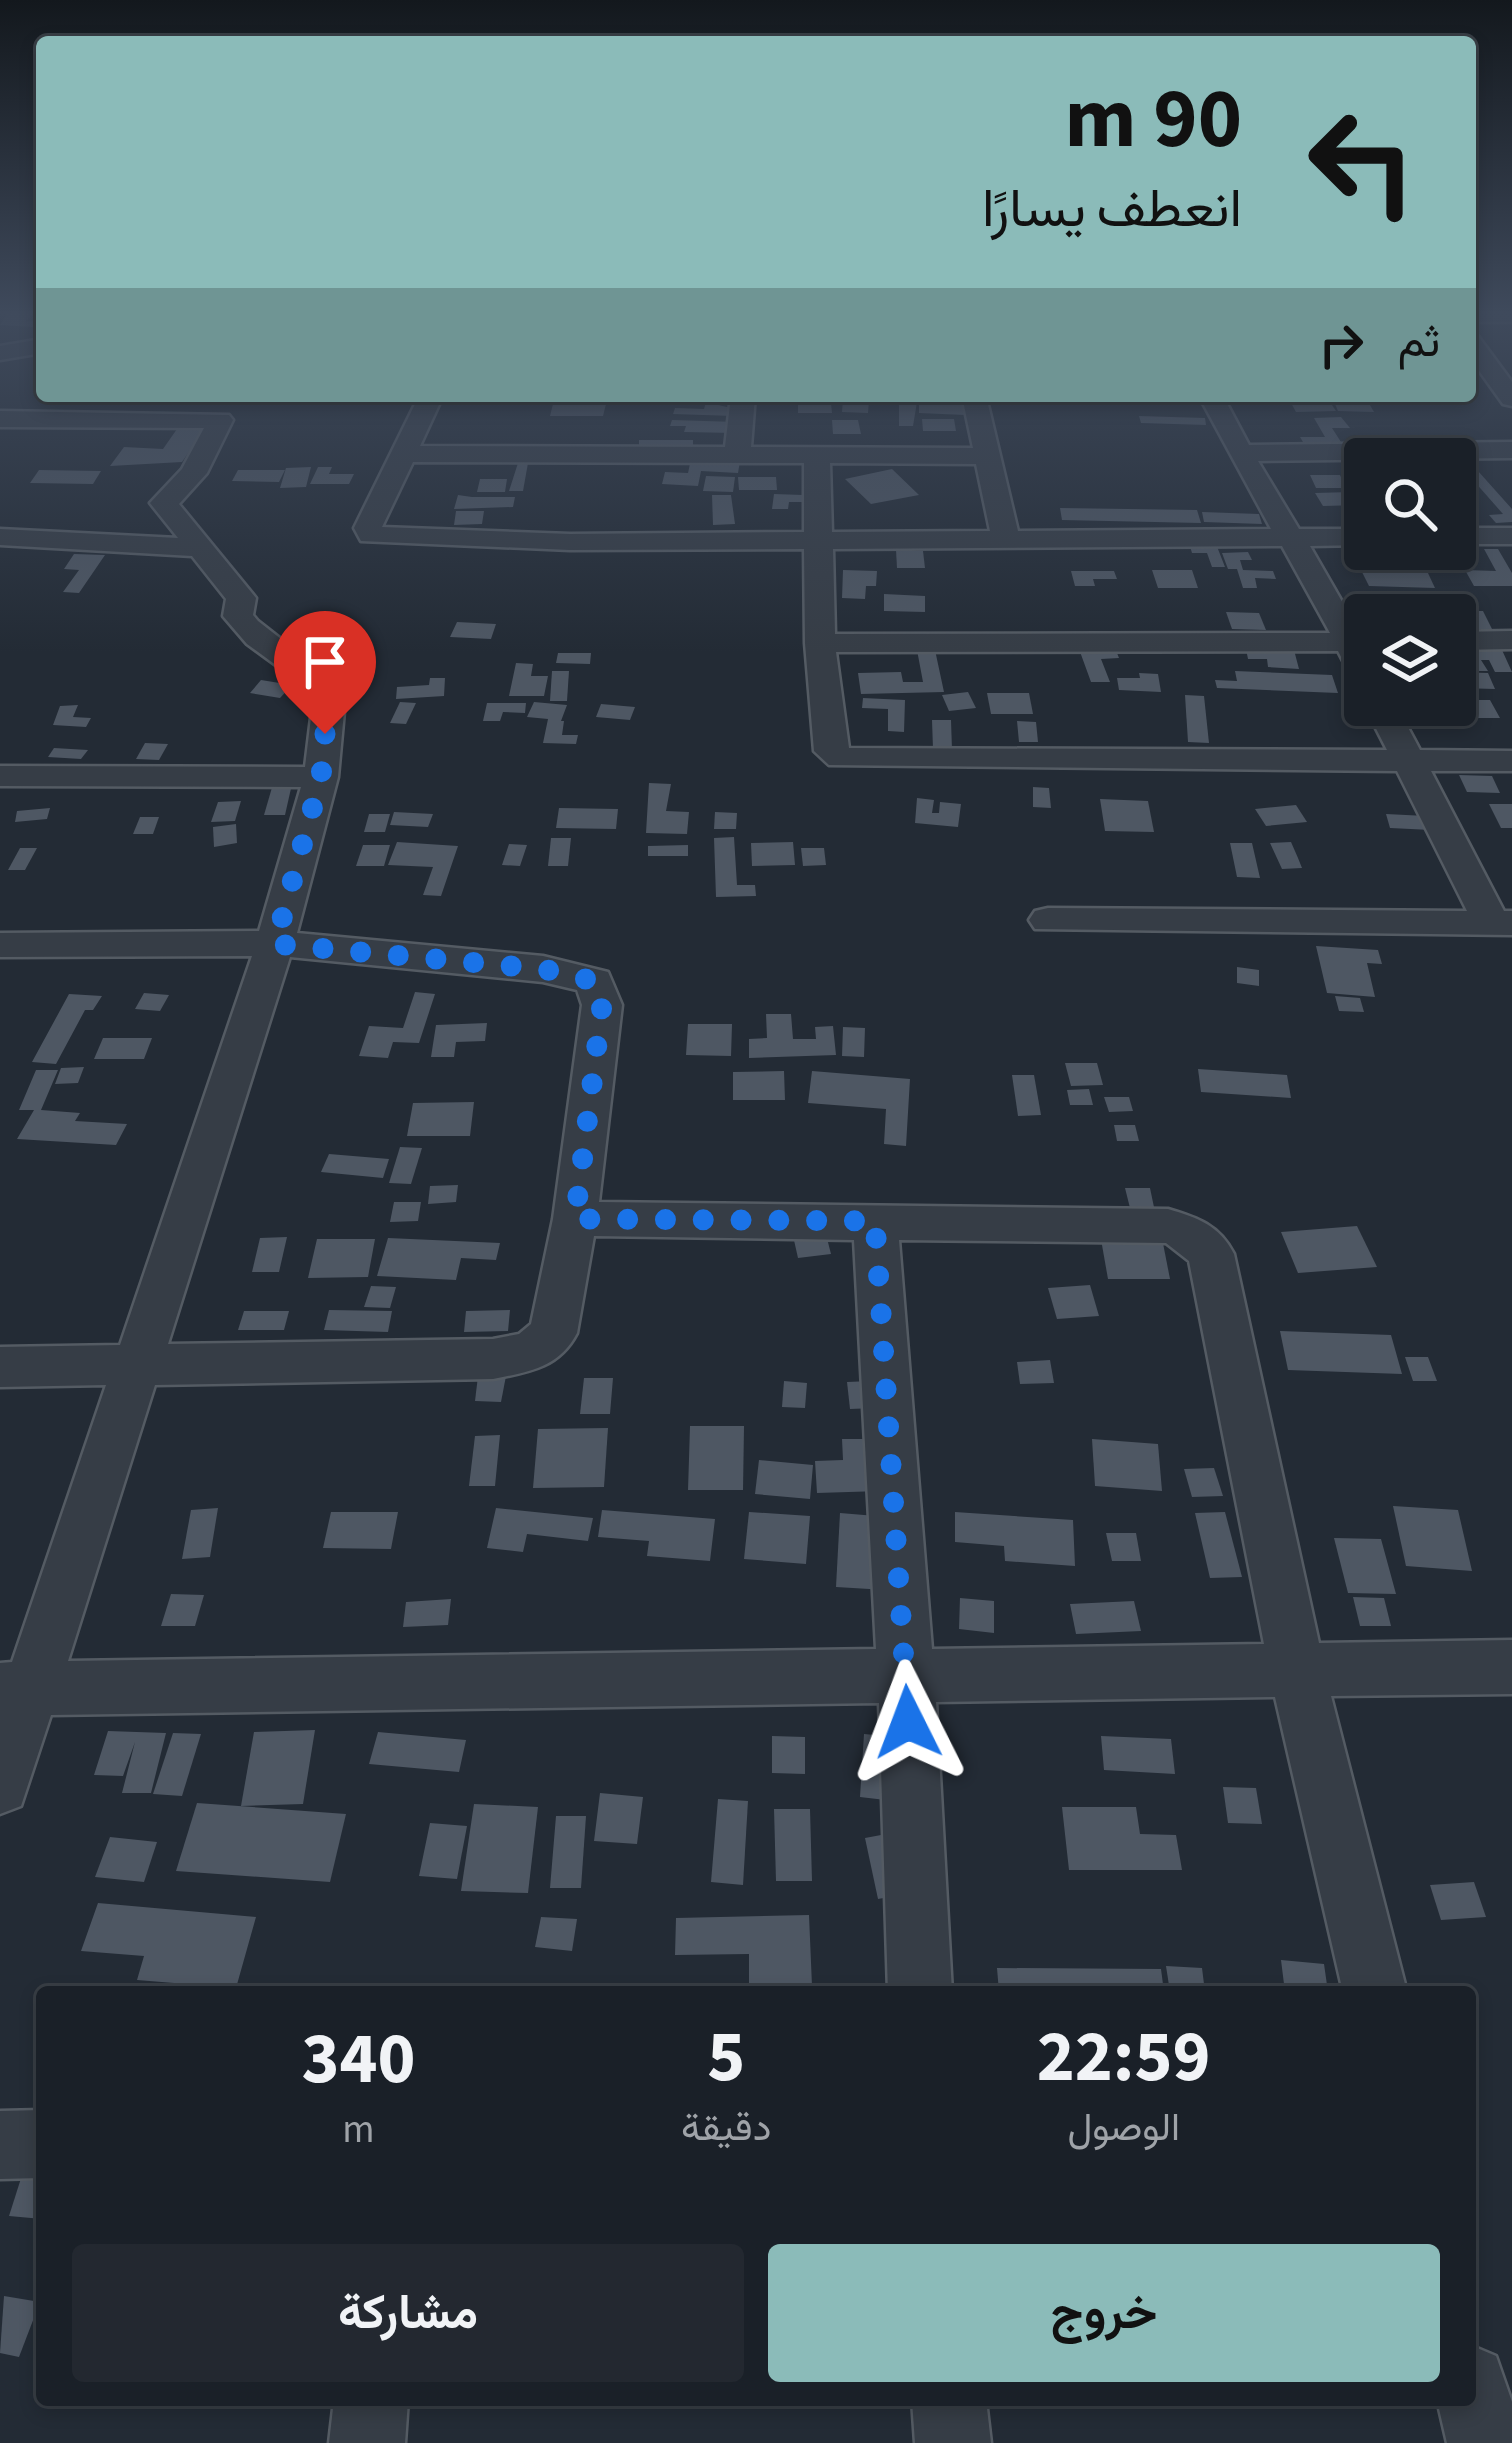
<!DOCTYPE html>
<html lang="ar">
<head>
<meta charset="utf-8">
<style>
  body { margin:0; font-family:"Source Sans 3",Vazirmatn,sans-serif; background:#232830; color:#f1f3f6; direction:rtl; height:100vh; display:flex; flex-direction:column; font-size:45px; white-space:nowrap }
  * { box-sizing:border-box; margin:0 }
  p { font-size:39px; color:#9fa3a8 }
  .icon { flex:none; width:66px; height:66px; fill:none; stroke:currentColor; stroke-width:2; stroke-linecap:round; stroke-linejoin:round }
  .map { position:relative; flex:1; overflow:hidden; direction:ltr }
  .panel { position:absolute; left:36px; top:1986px; width:1440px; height:420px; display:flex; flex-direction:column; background:#1a2028; border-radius:12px; box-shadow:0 6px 18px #0003,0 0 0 3px #383e45; direction:rtl }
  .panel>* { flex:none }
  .hud { position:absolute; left:36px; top:36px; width:1440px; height:366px; border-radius:12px; box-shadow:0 6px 18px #0003,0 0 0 3px #383e45; direction:rtl; background:#8bbbb9; color:#111; overflow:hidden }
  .tools { position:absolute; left:1344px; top:438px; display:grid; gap:24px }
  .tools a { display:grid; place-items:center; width:132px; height:132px; border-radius:12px; background:#1a2028; box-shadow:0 6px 18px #0003,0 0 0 3px #383e45; font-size:60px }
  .pin { position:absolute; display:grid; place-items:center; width:102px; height:102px; color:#fff; margin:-123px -51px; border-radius:50% 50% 50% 0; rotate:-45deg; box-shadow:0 0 12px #0007 }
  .pin .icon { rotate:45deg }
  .me { position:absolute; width:132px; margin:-66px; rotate:357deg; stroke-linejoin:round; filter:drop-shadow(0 0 9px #0008) }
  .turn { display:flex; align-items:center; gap:42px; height:252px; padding:0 36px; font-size:54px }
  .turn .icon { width:156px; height:156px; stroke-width:2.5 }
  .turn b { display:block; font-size:84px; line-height:102px }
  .then { display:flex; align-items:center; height:114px; padding:0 36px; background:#0003; gap:24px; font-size:45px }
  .eta { display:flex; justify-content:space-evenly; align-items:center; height:204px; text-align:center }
  .eta b { font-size:72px; font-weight:700; line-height:84px }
  .primary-button { display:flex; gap:24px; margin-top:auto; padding:24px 36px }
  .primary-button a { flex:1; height:138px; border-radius:12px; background:#8bbbb9; color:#111; font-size:48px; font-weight:700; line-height:138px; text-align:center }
  .primary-button a+a { background:#232830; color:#f1f3f6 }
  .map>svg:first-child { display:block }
  .building { fill:#4e5763 }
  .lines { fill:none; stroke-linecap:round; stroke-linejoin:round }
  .minor-casing { stroke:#545b63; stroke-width:5 }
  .minor { fill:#363d46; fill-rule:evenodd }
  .route { stroke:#1a73e8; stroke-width:21; stroke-dasharray:0 37.8 }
</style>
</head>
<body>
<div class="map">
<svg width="1512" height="2443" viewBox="0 0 1512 2443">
  <rect width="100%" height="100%" fill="#232b35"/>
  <g class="building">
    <polygon points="8,313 34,313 26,321 39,322 34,327 0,325"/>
    <polygon points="899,396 917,402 913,426 899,426"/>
    <polygon points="1352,398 1366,398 1374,412 1338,411 1335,404 1355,405"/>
    <polygon points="843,399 869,400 868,413 842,412"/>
    <polygon points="554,400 587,401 606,404 603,416 550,416"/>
    <polygon points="706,402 735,409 734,416 673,414 675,408 704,409"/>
    <polygon points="919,402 965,404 965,415 919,413"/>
    <polygon points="1330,402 1336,411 1296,412 1291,403"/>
    <polygon points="798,403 831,403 832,413 798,413"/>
    <polygon points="1139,416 1205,418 1206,425 1141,423"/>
    <polygon points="1341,417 1350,428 1332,428 1341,442 1303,442 1300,437 1325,437 1314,418"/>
    <polygon points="922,419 954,419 956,431 923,431"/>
    <polygon points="672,420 738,422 735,433 684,432 686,426 670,426"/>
    <polygon points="832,420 858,420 861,434 833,434"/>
    <polygon points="191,423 208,424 182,462 110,466 124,447 163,449 177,429 187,429"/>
    <polygon points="639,440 693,440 693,446 639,447"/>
    <polygon points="691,459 740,461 738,473 701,471 698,486 662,484 665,472 688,473"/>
    <polygon points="518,463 528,463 523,491 509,491"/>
    <polygon points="311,467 306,487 280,488 286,468"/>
    <polygon points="318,467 332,467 329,474 354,474 349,484 310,484"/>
    <polygon points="892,469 919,495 871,504 845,479"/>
    <polygon points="39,470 101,471 93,484 30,483"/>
    <polygon points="238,470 285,470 279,482 232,481"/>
    <polygon points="1478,471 1512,509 1512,522 1496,523 1489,515 1503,514 1466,472"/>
    <polygon points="1310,475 1340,475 1346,488 1316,488"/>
    <polygon points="706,476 735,477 733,492 703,491"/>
    <polygon points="738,477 776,477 777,490 739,490"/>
    <polygon points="480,479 507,479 505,492 477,492"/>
    <polygon points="1351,492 1360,505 1323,506 1315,493"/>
    <polygon points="774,494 803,495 803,502 789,502 788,509 772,509"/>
    <polygon points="458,495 472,497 515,497 513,507 454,509"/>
    <polygon points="712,495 731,495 735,524 713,525"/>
    <polygon points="1060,508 1197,510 1201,523 1062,520"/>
    <polygon points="456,511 484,511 482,524 454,525"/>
    <polygon points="1202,512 1259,514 1262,524 1204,522"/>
    <polygon points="1189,543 1216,544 1225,567 1212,567 1207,553 1192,553"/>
    <polygon points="1484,549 1498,549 1512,573 1512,586 1474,586 1465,570 1496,571"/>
    <polygon points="896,550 923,551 925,568 897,568"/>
    <polygon points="1248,552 1252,560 1240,560 1243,570 1273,571 1276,579 1255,578 1257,588 1243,588 1237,569 1228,569 1222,553"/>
    <polygon points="74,554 105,555 79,593 63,592 79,570 64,569"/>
    <polygon points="843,570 877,571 876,586 866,586 865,599 842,598"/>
    <polygon points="1152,570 1192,570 1198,588 1158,588"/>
    <polygon points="1361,570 1427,571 1435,588 1369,586"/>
    <polygon points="1071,571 1114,571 1117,579 1093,579 1095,586 1075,586"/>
    <polygon points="1375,592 1441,595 1446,608 1406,607 1403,600 1377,599"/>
    <polygon points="884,594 925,596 925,612 884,611"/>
    <polygon points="1455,611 1483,611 1492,629 1455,629"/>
    <polygon points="1226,612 1259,613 1266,630 1232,629"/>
    <polygon points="457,622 496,624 491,639 450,637"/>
    <polygon points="1115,648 1119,658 1101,659 1110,682 1091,682 1079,649"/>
    <polygon points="1246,649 1294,650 1299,669 1268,667 1267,659 1248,659"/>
    <polygon points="917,650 935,650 944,692 861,694 858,673 901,672 903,682 923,682"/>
    <polygon points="1455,650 1502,650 1512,672 1495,672 1489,660 1481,660 1488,671 1474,671 1467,660 1458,660"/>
    <polygon points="558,653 591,653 590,664 556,663"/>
    <polygon points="516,663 533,664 531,676 548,676 544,696 509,696"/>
    <polygon points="552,671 569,671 567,701 550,701"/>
    <polygon points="1235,671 1332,675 1338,693 1217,688 1215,680 1237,681"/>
    <polygon points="1455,672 1488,673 1495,689 1458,688"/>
    <polygon points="1139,673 1158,674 1161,692 1119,690 1117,678 1140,678"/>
    <polygon points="430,678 445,678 444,696 396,699 397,687 429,685"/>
    <polygon points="261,680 292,685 280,698 250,693"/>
    <polygon points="968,692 976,708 949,711 942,695"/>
    <polygon points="987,693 1029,693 1033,714 991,714"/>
    <polygon points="1185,695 1204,696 1209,743 1188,742"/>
    <polygon points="863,698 905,700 904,732 888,731 888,709 862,708"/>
    <polygon points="1455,700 1490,700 1500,718 1441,718 1435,705 1455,705"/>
    <polygon points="400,702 416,703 406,724 390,723"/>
    <polygon points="534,702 567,705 561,721 564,721 562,735 578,735 576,744 543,743 548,719 527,717"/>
    <polygon points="487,703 526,703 525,713 503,712 500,721 483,721"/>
    <polygon points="601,704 635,707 630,720 596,717"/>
    <polygon points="78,705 73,717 91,718 86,727 53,725 60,706"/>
    <polygon points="932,720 951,720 952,750 933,749"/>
    <polygon points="1017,721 1036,722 1038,742 1019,742"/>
    <polygon points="145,743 168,744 159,760 136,759"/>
    <polygon points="54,748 88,750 81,759 48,757"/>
    <polygon points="1459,775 1492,776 1500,793 1467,792"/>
    <polygon points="649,783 671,784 666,811 689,812 687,834 646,833"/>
    <polygon points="273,784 292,784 285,815 264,815"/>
    <polygon points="1033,787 1049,788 1051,808 1033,807"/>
    <polygon points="917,798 934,800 932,813 939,813 940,802 961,804 958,827 915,823"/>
    <polygon points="1100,799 1148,801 1154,832 1105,831"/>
    <polygon points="241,801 235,821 211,822 218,802"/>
    <polygon points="1489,804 1512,804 1512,828 1501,828"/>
    <polygon points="1296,805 1307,822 1266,826 1255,809"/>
    <polygon points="50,808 47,819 15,822 17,811"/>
    <polygon points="559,808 618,809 616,829 556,828"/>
    <polygon points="394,812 433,814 428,827 390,825"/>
    <polygon points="715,812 737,813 736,829 714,829"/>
    <polygon points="369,814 390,814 385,832 364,832"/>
    <polygon points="1386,814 1426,816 1431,830 1390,828"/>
    <polygon points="140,817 159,817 153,834 133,834"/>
    <polygon points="236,824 237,843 214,847 213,827"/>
    <polygon points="734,837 737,885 755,885 756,896 716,897 714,838"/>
    <polygon points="551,838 571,838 568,866 548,866"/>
    <polygon points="397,842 458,846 441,896 423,895 433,867 388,865"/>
    <polygon points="793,842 795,865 752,866 751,843"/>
    <polygon points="1291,842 1298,858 1302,868 1282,869 1270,843"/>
    <polygon points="1230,843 1252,843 1260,878 1237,877"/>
    <polygon points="509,844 527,845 520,866 502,865"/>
    <polygon points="363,845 390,845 384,866 356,866"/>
    <polygon points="688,845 688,856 648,856 648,846"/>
    <polygon points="20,848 37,848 25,870 8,870"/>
    <polygon points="801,848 824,848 826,865 803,866"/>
    <polygon points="1316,946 1378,950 1382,964 1367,963 1375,997 1327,993"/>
    <polygon points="1237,967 1259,970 1259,986 1237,983"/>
    <polygon points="415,992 435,994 419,1043 393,1042 388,1058 359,1056 369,1026 403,1028"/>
    <polygon points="144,993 169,995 160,1011 135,1009"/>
    <polygon points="69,994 102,996 93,1010 85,1010 56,1064 32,1062"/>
    <polygon points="1335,996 1360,998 1364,1012 1339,1011"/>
    <polygon points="766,1014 791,1014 793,1039 816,1039 815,1027 833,1026 836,1055 749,1058 749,1039 767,1038"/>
    <polygon points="487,1023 485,1041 456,1042 454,1057 431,1057 436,1025"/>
    <polygon points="688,1024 732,1024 731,1056 686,1055"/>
    <polygon points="843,1027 865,1028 864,1057 842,1056"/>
    <polygon points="103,1038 152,1038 144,1059 94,1059"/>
    <polygon points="1065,1063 1097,1063 1103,1085 1071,1086"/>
    <polygon points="84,1067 78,1083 55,1084 61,1068"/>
    <polygon points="1198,1069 1287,1075 1291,1098 1201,1092"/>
    <polygon points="36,1070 58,1070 41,1110 80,1113 75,1121 127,1124 116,1145 17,1139 34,1110 19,1110"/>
    <polygon points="784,1071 785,1100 733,1100 733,1072"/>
    <polygon points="812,1071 910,1079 906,1146 884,1144 886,1109 808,1103"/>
    <polygon points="1012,1075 1034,1075 1041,1115 1018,1116"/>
    <polygon points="1089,1089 1093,1105 1070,1105 1067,1090"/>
    <polygon points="1104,1097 1129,1097 1133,1111 1109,1112"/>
    <polygon points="474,1102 470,1136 407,1136 413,1103"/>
    <polygon points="1114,1125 1135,1125 1139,1141 1117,1141"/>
    <polygon points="400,1147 422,1148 411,1184 389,1183"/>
    <polygon points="329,1154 389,1159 383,1178 321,1172"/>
    <polygon points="458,1185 456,1202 428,1204 430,1186"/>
    <polygon points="1125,1188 1150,1188 1155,1212 1131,1212"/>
    <polygon points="394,1202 421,1202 418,1221 390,1222"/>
    <polygon points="821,1215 831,1254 798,1258 789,1218"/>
    <polygon points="1357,1226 1377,1267 1298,1273 1281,1232"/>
    <polygon points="1099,1228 1160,1228 1170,1279 1108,1279"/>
    <polygon points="287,1237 279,1272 252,1272 260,1238"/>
    <polygon points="388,1238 500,1243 496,1260 461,1258 456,1280 377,1276"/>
    <polygon points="317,1239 375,1239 368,1277 308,1278"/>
    <polygon points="1090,1285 1099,1316 1057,1319 1048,1288"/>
    <polygon points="371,1286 396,1287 390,1308 364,1307"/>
    <polygon points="329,1310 392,1311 388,1332 324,1330"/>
    <polygon points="510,1310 508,1331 464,1332 466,1311"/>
    <polygon points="244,1311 289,1311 284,1330 238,1330"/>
    <polygon points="1280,1331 1391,1335 1402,1374 1288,1370"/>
    <polygon points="1405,1357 1428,1357 1437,1381 1413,1381"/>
    <polygon points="1050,1360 1054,1383 1020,1384 1017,1362"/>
    <polygon points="478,1376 506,1376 501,1402 475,1401"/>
    <polygon points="584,1378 613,1378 610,1414 580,1414"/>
    <polygon points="784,1381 807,1383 805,1408 782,1407"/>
    <polygon points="871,1381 875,1408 850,1409 847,1382"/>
    <polygon points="690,1426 744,1426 743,1490 688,1490"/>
    <polygon points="608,1428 604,1487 533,1488 538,1429"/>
    <polygon points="500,1435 495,1486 469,1486 475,1436"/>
    <polygon points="842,1439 876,1439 881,1491 817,1493 815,1461 843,1460"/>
    <polygon points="1092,1439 1158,1444 1162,1491 1095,1486"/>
    <polygon points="759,1460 813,1465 810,1499 755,1494"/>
    <polygon points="1214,1468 1223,1496 1192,1497 1184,1469"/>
    <polygon points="1393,1506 1458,1510 1472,1571 1406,1566"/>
    <polygon points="218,1508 210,1557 182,1559 191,1510"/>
    <polygon points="496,1508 593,1518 588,1541 527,1534 523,1552 487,1548"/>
    <polygon points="602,1510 715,1519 710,1561 647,1556 649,1541 598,1537"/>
    <polygon points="331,1512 398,1512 391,1549 323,1548"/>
    <polygon points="749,1512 810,1516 806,1564 744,1559"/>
    <polygon points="955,1512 1073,1520 1075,1566 1005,1561 1004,1546 955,1542"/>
    <polygon points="1225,1512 1242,1577 1210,1578 1195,1513"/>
    <polygon points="840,1513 888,1517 886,1590 836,1587"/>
    <polygon points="1106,1533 1136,1533 1141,1561 1112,1561"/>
    <polygon points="1334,1538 1381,1539 1396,1594 1348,1593"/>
    <polygon points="171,1594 204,1595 195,1626 161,1626"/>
    <polygon points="1353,1597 1384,1598 1391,1626 1360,1626"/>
    <polygon points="960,1598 994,1601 994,1633 959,1629"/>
    <polygon points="451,1599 448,1625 403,1627 406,1602"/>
    <polygon points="1134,1601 1141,1631 1076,1634 1070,1604"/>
    <polygon points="315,1730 303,1804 241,1806 254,1732"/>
    <polygon points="108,1731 166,1733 151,1793 122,1793 135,1742 123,1776 94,1775"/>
    <polygon points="378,1732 466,1740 459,1772 369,1764"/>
    <polygon points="173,1733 201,1734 182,1796 153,1794"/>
    <polygon points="864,1734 897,1737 894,1801 860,1797"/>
    <polygon points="772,1736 805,1737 805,1774 772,1773"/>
    <polygon points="1101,1736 1171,1739 1175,1774 1104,1770"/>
    <polygon points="1223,1787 1256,1788 1262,1824 1228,1823"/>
    <polygon points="600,1793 643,1797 637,1844 594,1841"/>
    <polygon points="718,1799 748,1801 743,1885 711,1882"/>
    <polygon points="197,1803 346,1814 330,1882 176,1871"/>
    <polygon points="474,1804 538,1807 528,1893 461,1891"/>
    <polygon points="1062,1807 1136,1807 1140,1834 1176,1835 1182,1870 1069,1870"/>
    <polygon points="774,1809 810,1809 812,1881 776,1881"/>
    <polygon points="556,1816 586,1816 581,1888 550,1888"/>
    <polygon points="430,1823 467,1826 457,1879 419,1876"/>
    <polygon points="897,1832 911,1893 878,1899 865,1838"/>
    <polygon points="110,1837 157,1842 144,1882 95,1877"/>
    <polygon points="1474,1882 1486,1917 1441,1920 1430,1885"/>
    <polygon points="98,1903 256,1917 236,1988 137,1980 144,1956 81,1951"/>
    <polygon points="809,1915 812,1986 749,1988 749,1954 675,1955 676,1918"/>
    <polygon points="541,1917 577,1919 572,1951 535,1947"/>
    <polygon points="1281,1960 1324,1964 1328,1992 1285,1992"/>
    <polygon points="1166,1966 1202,1968 1205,1992 1170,1992"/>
    <polygon points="997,1968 1161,1969 1164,1992 999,1992"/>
    <polygon points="23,2172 42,2174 42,2219 9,2216"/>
    <polygon points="4,2296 40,2302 19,2357 0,2353"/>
  </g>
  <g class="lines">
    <g class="minor-casing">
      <g id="minor">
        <rect x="1470" y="310" width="42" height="12"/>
        <polygon points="1470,334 1478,336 1512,382 1512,406 1503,404 1470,358"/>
        <polygon points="42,339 42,353 0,360 0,346"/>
        <path d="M419,396H443L420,446L725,447L731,396H755L751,447L973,448L962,396H986L1018,531L1271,529L1199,396H1223L1249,445L1512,442V458L1258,461L1299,529H1365V545L1310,546L1360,633H1365V684L1354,682L1338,651L836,652L849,748L1387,750L1364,705L1365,703L1396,705L1420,750L1512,751V771H1431L1504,911H1512V935L1035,929L1029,920L1035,911L1048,908L1467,911L1397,771L829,765L814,751L805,643L804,549L570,550L361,541L354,528ZM413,462L804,463V532L570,534L382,527ZM830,463L976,464L990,531L832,532ZM1282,546L1330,633L835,634L833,549Z"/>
        <path d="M0,411L229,415L233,420L207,473L179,504L256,598L253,615L258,621L346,690L338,777L297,933L543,956L608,972L622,1005L599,1202L1168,1209C1198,1218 1219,1225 1234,1254L1319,1643L1512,1640V1694L1331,1696L1407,1992H1343L1275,1697L936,1702L952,1992H888L879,1703L51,1715L21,1806L0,1814V1663L12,1662L106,1385L0,1387V1347L120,1345L252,956L0,957V933L259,931L301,787L0,786V766L305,767L314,693L247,644L223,616L226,599L192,556L0,545V529L178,538L150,503L182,469L204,428L0,427ZM290,957L543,982L577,990L582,1005L553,1219L531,1324L519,1334L493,1339L168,1344ZM594,1236L854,1240L876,1649L68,1661L155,1385L493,1379C528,1372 559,1368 577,1333ZM899,1240L1166,1243L1189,1261L1264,1644L932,1649Z"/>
        <rect x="1455" y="528" width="57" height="16"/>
        <polygon points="1512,631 1512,649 1455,650 1455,632"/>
        <polygon points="42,2110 42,2178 0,2179 0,2111"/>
        <polygon points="1470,2345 1496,2356 1512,2402 1512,2443 1447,2443 1437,2400 1470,2400"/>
        <polygon points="334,2400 408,2400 405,2443 329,2443"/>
        <polygon points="912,2400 986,2400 991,2443 915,2443"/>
      </g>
    </g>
    <use href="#minor" class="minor"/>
  </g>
  <linearGradient id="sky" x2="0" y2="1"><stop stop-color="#13181d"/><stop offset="0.48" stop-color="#3f4a5c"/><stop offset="1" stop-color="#3f4a5c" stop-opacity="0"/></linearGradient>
  <rect width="1512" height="652" fill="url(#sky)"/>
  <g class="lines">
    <polyline class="route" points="325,734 321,777 275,944 543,969 594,981 602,1005 575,1219 875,1221 908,1722"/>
  </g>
</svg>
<div class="tools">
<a><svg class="icon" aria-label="search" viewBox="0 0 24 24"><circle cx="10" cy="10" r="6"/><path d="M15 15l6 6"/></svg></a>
<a><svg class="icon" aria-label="layers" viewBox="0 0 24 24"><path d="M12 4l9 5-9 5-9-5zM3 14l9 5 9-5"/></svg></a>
</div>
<div class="pin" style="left:325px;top:734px;background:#d93025"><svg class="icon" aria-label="arrive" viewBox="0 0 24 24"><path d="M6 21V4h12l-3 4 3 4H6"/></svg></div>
<svg class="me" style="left:908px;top:1722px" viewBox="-20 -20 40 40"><path d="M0-17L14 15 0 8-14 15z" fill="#1a73e8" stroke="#fff" stroke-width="4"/></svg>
<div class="hud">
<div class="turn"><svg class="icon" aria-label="left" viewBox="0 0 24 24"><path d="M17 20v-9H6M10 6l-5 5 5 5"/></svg><div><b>90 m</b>انعطف يسارًا</div></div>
<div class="then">ثم<svg class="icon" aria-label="right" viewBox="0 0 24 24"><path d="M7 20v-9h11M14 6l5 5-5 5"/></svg></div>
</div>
<section class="panel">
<div class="eta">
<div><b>22:59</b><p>الوصول</p></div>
<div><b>5</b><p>دقيقة</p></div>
<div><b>340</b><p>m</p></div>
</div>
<div class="primary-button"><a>خروج</a><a>مشاركة</a></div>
</section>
</div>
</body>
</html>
